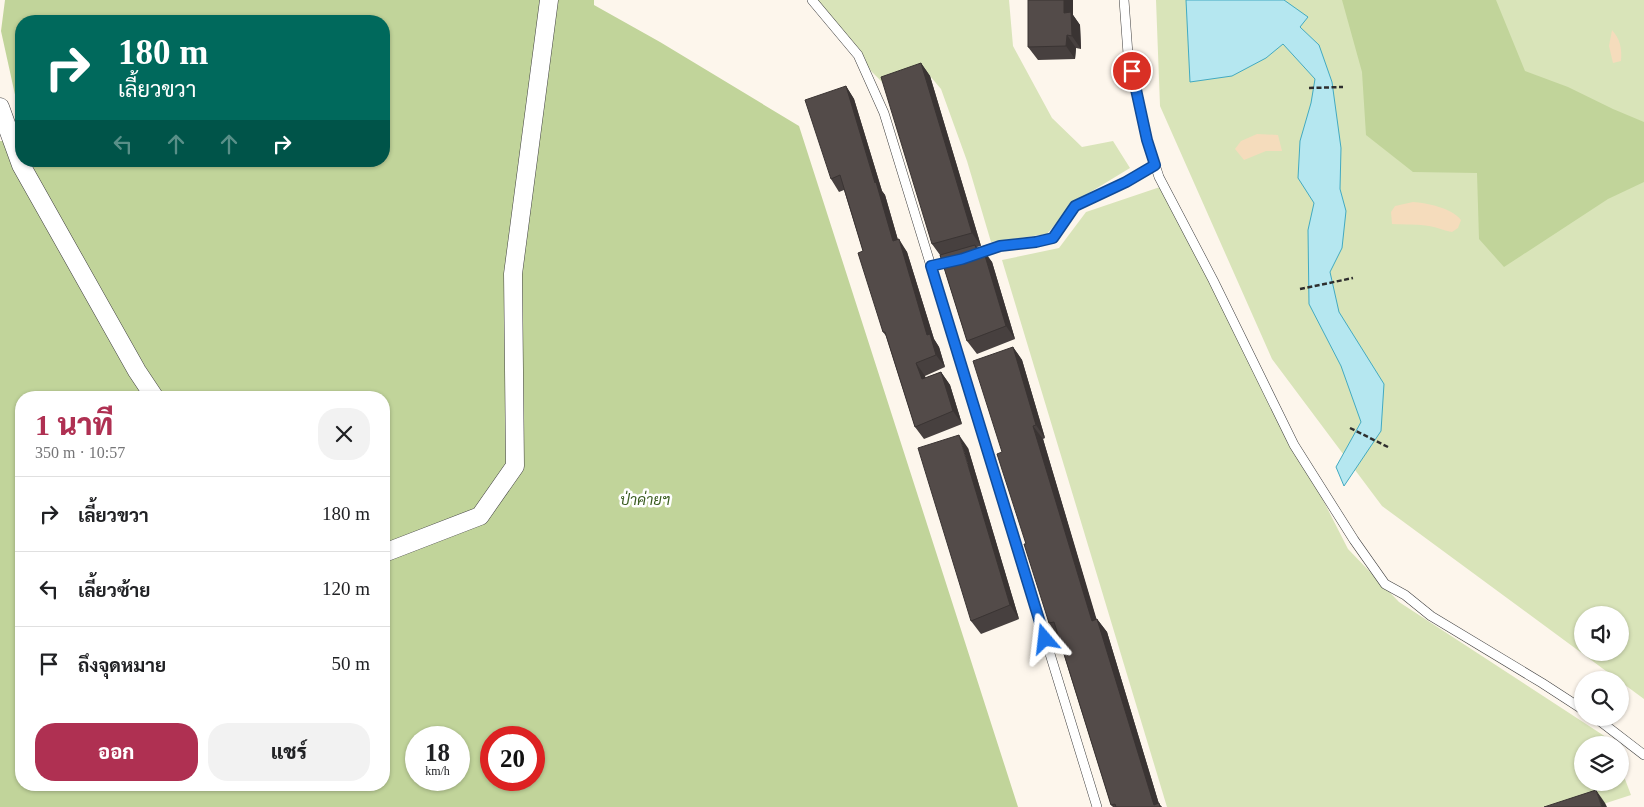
<!DOCTYPE html>
<html lang="th">
<head>
<meta charset="utf-8">
<style>
  body { margin:0; font-family:"Times New Roman",Sarabun,serif; background:#f2f2f2; color:#202124; height:100vh; display:flex; flex-direction:column; font-size:19px; white-space:nowrap }
  * { box-sizing:border-box; margin:0 }
  p { font-size:16px; color:#757577 }
  .icon { flex:none; width:28px; height:28px; fill:none; stroke:currentColor; stroke-width:2; stroke-linecap:round; stroke-linejoin:round }
  .map { position:relative; flex:1; overflow:hidden }
  .drawer { position:absolute; left:15px; top:391px; width:375px; height:400px; display:flex; flex-direction:column; background:#fff; border-radius:20px; box-shadow:0 1px 4px #0004 }
  .drawer>* { flex:none }
  .top-card { position:absolute; left:15px; top:15px; width:375px; height:152px; border-radius:20px; box-shadow:0 1px 4px #0004; background:#00695c; color:#fff; overflow:hidden }
  .buttons { position:absolute; left:1574px; top:606px; display:grid; gap:10px }
  .buttons a { display:grid; place-items:center; width:55px; height:55px; border-radius:50%; background:#fff; box-shadow:0 1px 4px #0004; font-size:25px }
  .speed { position:absolute; left:405px; top:726px; display:flex; gap:10px; font-size:25px; font-weight:700; text-align:center }
  .speed>* { display:grid; place-content:center; width:65px; height:65px; border-radius:50%; background:#fff; box-shadow:0 1px 4px #0004; line-height:1 }
  .speed small { font-size:12px; font-weight:400 }
  .speed .limit { border:8px solid #d22; background:#fff; color:#111 }
  .pin { position:absolute; display:grid; place-items:center; width:42px; height:42px; color:#fff; margin:-21px; border:2px solid #fff; border-radius:50%; box-shadow:0 1px 5px #0007 }
  .me { position:absolute; width:55px; margin:-28px; rotate:343deg; stroke-linejoin:round; filter:drop-shadow(0 0 4px #0008) }
  .turn { display:flex; align-items:center; gap:18px; height:105px; padding:0 20px; font-size:22px }
  .turn .icon { width:65px; height:65px; stroke-width:2.5 }
  .turn b { display:block; font-size:35px; line-height:42px }
  .lanes { display:flex; align-items:center; height:48px; padding:0 20px; background:#0003; justify-content:center; gap:25px; direction:ltr }
  .lanes .off { opacity:.35 }
  .round { display:grid; place-items:center; flex:none; width:52px; height:52px; border-radius:20px; background:#f2f2f2 }
  .head { display:flex; align-items:center; justify-content:space-between; height:85px; padding:0 20px }
  h1 { font-size:30px; font-weight:800; line-height:38px; color:#af3052 }
  .button { display:flex; gap:10px; margin-top:auto; padding:10px 20px }
  .button a { flex:1; height:58px; border-radius:20px; background:#af3052; color:#fff; font-size:20px; font-weight:800; line-height:58px; text-align:center }
  .button a+a { background:#f2f2f2; color:#202124 }
  ul { padding:0; list-style:none }
  li { display:flex; align-items:center; gap:15px; height:75px; padding:0 20px; border-top:1px solid #e0e0e0 }
  li div { flex:1 }
  li b { display:block; font-size:19px }
  li em { font-style:normal }
  .map>svg:first-child { display:block }
  .green { fill:#d9e4b9; fill-rule:evenodd }
  .forest { fill:#c1d49a; fill-rule:evenodd }
  .sand { fill:#f5dcbc }
  .water { fill:#b5e7f0; stroke:#42aac1 }
  .lines { fill:none; stroke-linecap:round; stroke-linejoin:round }
  .service-casing { stroke:#3f3f3f; stroke-width:10 }
  .minor-casing { stroke:#3f3f3f; stroke-width:19 }
  .path { stroke:#2e2e2e; stroke-width:2.5; stroke-dasharray:5 2.5; stroke-linecap:butt }
  .service { stroke:#fff; stroke-width:9 }
  .minor { stroke:#fff; stroke-width:18 }
  .wall { fill:#47403f }
  .shaded-wall { fill:#3a3433 }
  .building { fill:#534b49; stroke:#3a3433 }
  .route-casing { stroke:#114b97; stroke-width:12 }
  .route { stroke:#1a73e8; stroke-width:9 }
  .labels { text-anchor:middle; stroke-width:5; stroke-linejoin:round; paint-order:stroke }
  .park-label { font-size:15px; font-style:italic; fill:#3b5d22; stroke:#fff }
</style>
</head>
<body>
<div class="map">
<svg width="1644" height="807" viewBox="0 0 1644 807">
  <rect width="100%" height="100%" fill="#fdf6ec"/>
  <g class="green">
    <polygon points="812,0 1009,0 1013,46 1052,118 1082,147 1113,141 1130,168 1074,202 1047,234 991,242 967,161 941,89 930,76 890,90 861,61"/>
    <path d="M1156,0H1644V699L1382,506L1272,359L1160,106ZM1582,615H1620V652H1582Z"/>
    <polygon points="1163,186 1348,549 1399,602 1609,739 1612,745 1582,745 1582,782 1620,782 1620,766 1631,795 1594,807 1167,807 1002,260 1059,248 1086,212"/>
  </g>
  <g class="forest">
    <path d="M5,0H594V5L660,42L799,126L1018,807H0V141L21,142V161H384V21H21V122L1,31ZM21,398H384V785H21ZM416,738H459V780H416ZM491,738H534V780H491Z"/>
    <polygon points="1342,0 1496,0 1525,71 1568,87 1613,109 1644,122 1644,182 1608,199 1504,267 1479,239 1477,173 1413,172 1366,135 1362,72"/>
  </g>
  <g class="sand">
    <path d="M1612,30C1620,39 1622,48 1621,61L1613,63L1609,46Z"/>
    <polygon points="1257,134 1278,135 1282,151 1266,151 1244,160 1235,149 1241,141"/>
    <path d="M1413,202C1427,203 1452,208 1461,220L1458,228L1452,232C1444,231 1437,227 1429,226C1420,224 1403,225 1392,224L1391,212L1395,206Z"/>
  </g>
  <polygon class="water" points="1186,0 1284,0 1308,17 1300,27 1319,45 1332,82 1341,148 1340,189 1346,211 1342,248 1330,272 1339,312 1384,384 1381,431 1344,486 1336,467 1361,422 1341,366 1309,304 1308,230 1314,203 1298,178 1300,141 1311,103 1315,79 1283,44 1266,58 1232,76 1190,82"/>
  <g class="lines">
    <g class="service-casing">
      <g id="service">
        <polyline points="812,0 858,55 884,113 1097,807"/>
        <polyline points="1124,0 1128,54 1147,140 1159,177 1213,280 1294,445 1354,540 1385,584 1405,595 1431,616 1542,683 1582,709"/>
        <polyline points="974,254 1000,246 1036,242 1053,238 1075,206 1126,182 1155,165"/>
        <polyline points="1596,718 1644,755"/>
      </g>
    </g>
    <g class="minor-casing">
      <g id="minor">
        <polyline points="0,107 21,165 137,371 155,398"/>
        <polyline points="384,553 480,516 515,466 513,274 549,0"/>
      </g>
    </g>
    <g class="path">
      <polyline points="1309,88 1343,87"/>
      <polyline points="1300,289 1353,278"/>
      <polyline points="1350,428 1390,448"/>
    </g>
    <use href="#service" class="service"/>
    <use href="#minor" class="minor"/>
  </g>
  <g class="wall">
    <polygon points="1073,15 1080,25 1081,49 1076,48 1075,59 1038,60 1028,47"/>
    <polygon points="921,63 930,76 981,246 977,247 992,262 1015,339 977,354 967,341 940,255 932,244"/>
    <polygon points="846,86 854,99 882,191 885,195 898,240 907,252 934,339 939,347 945,367 925,376 925,378 941,372 950,385 962,424 924,439 915,427 886,336 883,332 863,251 844,190 839,192 831,179"/>
    <polygon points="1013,347 1022,360 1045,438 1043,439 1096,619 1097,619 1107,632 1159,804 1162,807 1113,807 1111,805 1058,636 1049,623 1026,544 1002,452"/>
    <polygon points="968,448 1019,619 981,634 971,621"/>
  </g>
  <g class="shaded-wall">
    <polygon points="1064,0 1073,0 1073,15 1080,25 1081,49 1072,36 1064,13"/>
    <polygon points="1067,35 1076,48 1075,59 1066,46"/>
    <polygon points="921,63 930,76 981,246 972,233"/>
    <polygon points="846,86 854,99 882,191 885,195 902,254 893,241"/>
    <polygon points="899,239 907,252 934,339 939,347 945,367 936,355 927,335"/>
    <polygon points="983,249 992,262 1015,339 1006,326"/>
    <polygon points="1013,347 1022,360 1045,438 1036,425"/>
    <polygon points="916,363 925,376 931,392 922,379"/>
    <polygon points="941,372 950,385 962,424 953,411"/>
    <polygon points="1033,426 1043,439 1101,634 1092,621"/>
    <polygon points="959,435 968,448 1019,619 1010,605"/>
    <polygon points="1097,619 1107,632 1159,804 1162,807 1156,807 1154,805"/>
    <polygon points="1596,790 1605,803 1607,807 1602,807"/>
  </g>
  <g class="building">
    <polygon points="1028,0 1064,0 1064,13 1071,12 1072,36 1067,35 1066,46 1028,47"/>
    <polygon points="921,63 972,233 932,244 881,77"/>
    <polygon points="846,86 875,183 876,182 893,241 899,239 927,335 930,334 936,355 916,363 922,379 941,372 953,411 915,427 885,332 883,332 858,253 863,251 840,175 831,179 805,100"/>
    <polygon points="975,245 977,250 983,249 1006,326 967,341 940,255"/>
    <polygon points="1013,347 1036,425 1033,426 1092,621 1097,619 1154,805 1159,803 1160,807 1116,807 1115,804 1111,805 1054,622 1049,623 1024,544 1026,544 997,454 1002,452 973,361"/>
    <polygon points="959,435 1010,605 971,621 918,448"/>
    <polygon points="1596,790 1602,807 1544,807"/>
  </g>
  <g class="lines">
    <g class="route-casing">
      <polyline id="route" points="1045,639 931,266 962,259 1000,246 1036,242 1053,238 1075,206 1126,182 1155,165 1147,140 1132,71"/>
    </g>
    <use href="#route" class="route"/>
  </g>
  <g class="labels">
    <g class="park-label">
      <text x="645" y="505">ป่าค่ายฯ</text>
    </g>
  </g>
</svg>
<div class="buttons">
<a><svg class="icon" aria-label="sound" viewBox="0 0 24 24"><path d="M4 9h4l5-4v14l-5-4H4zM17 9q2 3 0 6"/></svg></a>
<a><svg class="icon" aria-label="search" viewBox="0 0 24 24"><circle cx="10" cy="10" r="6"/><path d="M15 15l6 6"/></svg></a>
<a><svg class="icon" aria-label="layers" viewBox="0 0 24 24"><path d="M12 4l9 5-9 5-9-5zM3 14l9 5 9-5"/></svg></a>
</div>
<div class="speed"><div>18<small>km/h</small></div><div class="limit">20</div></div>
<div class="pin" style="left:1132px;top:71px;background:#d93025"><svg class="icon" aria-label="arrive" viewBox="0 0 24 24"><path d="M6 21V4h12l-3 4 3 4H6"/></svg></div>
<svg class="me" style="left:1045px;top:639px" viewBox="-20 -20 40 40"><path d="M0-17L14 15 0 8-14 15z" fill="#1a73e8" stroke="#fff" stroke-width="4"/></svg>
<div class="top-card">
<div class="turn"><svg class="icon" aria-label="right" viewBox="0 0 24 24"><path d="M7 20v-9h11M14 6l5 5-5 5"/></svg><div><b>180 m</b>เลี้ยวขวา</div></div>
<div class="lanes"><svg class="icon off" aria-label="left" viewBox="0 0 24 24"><path d="M17 20v-9H6M10 6l-5 5 5 5"/></svg><svg class="icon off" aria-label="ahead" viewBox="0 0 24 24"><path d="M12 20V5M6 11l6-6 6 6"/></svg><svg class="icon off" aria-label="ahead" viewBox="0 0 24 24"><path d="M12 20V5M6 11l6-6 6 6"/></svg><svg class="icon" aria-label="right" viewBox="0 0 24 24"><path d="M7 20v-9h11M14 6l5 5-5 5"/></svg></div>
</div>
<section class="drawer">
<div class="head"><div><h1>1 นาที</h1><p>350 m · 10:57</p></div><a class="round"><svg class="icon" aria-label="close" viewBox="0 0 24 24"><path d="M6 6l12 12M18 6L6 18"/></svg></a></div>
<ul>
<li><svg class="icon" aria-label="right" viewBox="0 0 24 24"><path d="M7 20v-9h11M14 6l5 5-5 5"/></svg><div><b>เลี้ยวขวา</b></div><em>180 m</em></li>
<li><svg class="icon" aria-label="left" viewBox="0 0 24 24"><path d="M17 20v-9H6M10 6l-5 5 5 5"/></svg><div><b>เลี้ยวซ้าย</b></div><em>120 m</em></li>
<li><svg class="icon" aria-label="arrive" viewBox="0 0 24 24"><path d="M6 21V4h12l-3 4 3 4H6"/></svg><div><b>ถึงจุดหมาย</b></div><em>50 m</em></li>
</ul>
<div class="button"><a>ออก</a><a>แชร์</a></div>
</section>
</div>
</body>
</html>
